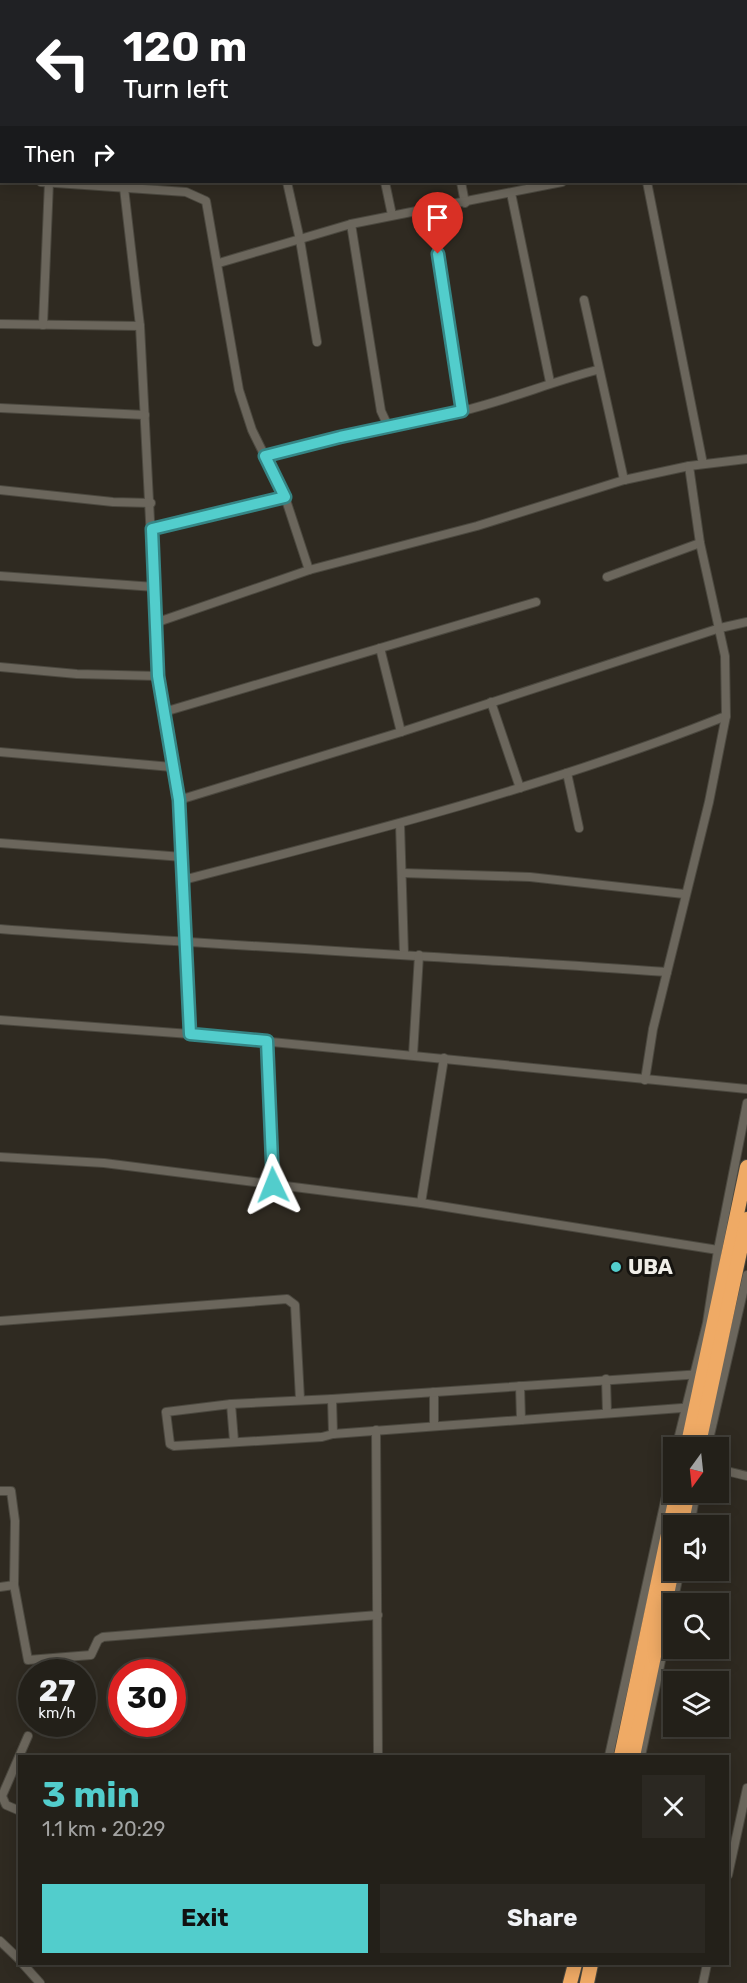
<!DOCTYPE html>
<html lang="en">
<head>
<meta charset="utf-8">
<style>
  body { margin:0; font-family:Rubik,sans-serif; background:#2b2822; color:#f1f3f6; height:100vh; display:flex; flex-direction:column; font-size:22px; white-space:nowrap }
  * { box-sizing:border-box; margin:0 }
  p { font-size:20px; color:#a3a3a2 }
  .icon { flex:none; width:33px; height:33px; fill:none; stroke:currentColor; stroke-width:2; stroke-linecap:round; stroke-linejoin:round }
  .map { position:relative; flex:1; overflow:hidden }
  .panel { position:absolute; left:18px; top:1755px; width:711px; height:210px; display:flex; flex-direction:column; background:#232019; border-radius:0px; box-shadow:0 3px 15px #0003,0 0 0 2px #403e38 }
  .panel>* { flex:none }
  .guide { position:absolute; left:0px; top:0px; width:747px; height:183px; box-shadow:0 3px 15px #0003,0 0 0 2px #403e38; background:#202124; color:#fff; overflow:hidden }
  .needle { width:39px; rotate:195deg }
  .controls { position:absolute; left:663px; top:1437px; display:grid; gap:12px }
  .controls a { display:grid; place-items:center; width:66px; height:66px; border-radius:0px; background:#232019; box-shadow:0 3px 15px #0003,0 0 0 2px #403e38; font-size:30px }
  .speed { position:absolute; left:18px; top:1659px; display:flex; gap:12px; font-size:30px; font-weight:700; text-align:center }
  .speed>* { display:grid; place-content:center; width:78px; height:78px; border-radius:50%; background:#232019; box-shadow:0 3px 15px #0003,0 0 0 2px #403e38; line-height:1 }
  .speed small { font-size:15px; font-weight:400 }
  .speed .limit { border:9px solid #d22; background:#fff; color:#111 }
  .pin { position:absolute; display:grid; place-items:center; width:51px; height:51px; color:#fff; margin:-62px -26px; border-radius:50% 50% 50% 0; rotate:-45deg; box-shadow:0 0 6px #0007 }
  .pin .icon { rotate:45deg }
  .me { position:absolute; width:66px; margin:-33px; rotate:358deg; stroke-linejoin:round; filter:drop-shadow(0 0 4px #0008) }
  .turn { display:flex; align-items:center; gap:21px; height:126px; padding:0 24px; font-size:27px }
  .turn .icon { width:78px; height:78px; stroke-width:2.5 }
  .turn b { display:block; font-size:42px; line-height:51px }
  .then { display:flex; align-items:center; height:57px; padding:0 24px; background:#0003; gap:12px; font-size:22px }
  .round { display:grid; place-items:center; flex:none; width:63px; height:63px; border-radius:0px; background:#2b2822 }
  .overview { display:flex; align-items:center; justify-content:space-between; height:102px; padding:0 24px }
  h1 { font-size:36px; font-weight:700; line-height:45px; color:#52cdcc }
  .primary-button { display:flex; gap:12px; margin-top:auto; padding:12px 24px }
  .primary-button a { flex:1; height:69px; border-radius:0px; background:#52cdcc; color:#111; font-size:24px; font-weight:700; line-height:69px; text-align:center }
  .primary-button a+a { background:#2b2822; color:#f1f3f6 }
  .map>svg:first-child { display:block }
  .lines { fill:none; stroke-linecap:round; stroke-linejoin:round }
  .street-casing { stroke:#4b483f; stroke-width:10 }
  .highway-casing { stroke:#4b483f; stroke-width:16 }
  .street { stroke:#6b665c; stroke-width:8 }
  .highway { stroke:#efaa65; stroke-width:14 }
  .route-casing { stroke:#358585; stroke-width:15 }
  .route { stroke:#52cdcc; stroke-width:10 }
  .poi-dot { fill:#52cdcc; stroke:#15130f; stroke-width:2 }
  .labels { text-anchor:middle; stroke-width:6; stroke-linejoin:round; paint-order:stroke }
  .poi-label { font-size:21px; font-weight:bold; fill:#f0eee8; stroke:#15130f; text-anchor:start }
</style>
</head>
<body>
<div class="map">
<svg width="747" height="1983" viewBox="0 0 747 1983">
  <rect width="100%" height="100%" fill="#2f2a21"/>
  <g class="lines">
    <g class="street-casing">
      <g id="street">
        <polyline points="277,0 277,2"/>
        <polyline points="347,0 347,2"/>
        <polyline points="609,0 609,2"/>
        <polyline points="724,0 724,2"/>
        <polyline points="19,2 19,0"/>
        <polyline points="104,2 104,0"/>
        <polyline points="197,2 197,0"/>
        <polyline points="746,115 747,124"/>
        <polyline points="0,179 2,179"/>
        <polyline points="41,182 186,192 206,201 239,390 252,430 285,497 309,570"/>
        <polyline points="287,182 300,240 317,342"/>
        <polyline points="385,182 392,215"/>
        <polyline points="461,182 465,203"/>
        <polyline points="647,182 703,464"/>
        <polyline points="124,188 140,326 158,676 179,800 190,1034"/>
        <polyline points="511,193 550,382"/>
        <polyline points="431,209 462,411"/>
        <polyline points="351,224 381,411 388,426"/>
        <polyline points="219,263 351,224 562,182"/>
        <polyline points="584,300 624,480"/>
        <polyline points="0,324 140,326"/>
        <polyline points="43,325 49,182"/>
        <polyline points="0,408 145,415"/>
        <path d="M265,456C330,439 396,427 462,411C508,400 551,382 597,370"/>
        <polyline points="0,490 113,502 151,503"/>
        <polyline points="152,529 285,497"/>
        <polyline points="0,576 155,587"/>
        <polyline points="607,577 700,543"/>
        <polyline points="155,623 309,570 477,526 624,480 689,466 747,459"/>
        <polyline points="380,648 401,732"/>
        <polyline points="0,667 77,674 158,676"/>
        <polyline points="491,702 520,788"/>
        <polyline points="164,712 536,602"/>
        <polyline points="0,752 172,767"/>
        <polyline points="567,773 579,828"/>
        <polyline points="179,800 401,732 720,628 747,622"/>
        <polyline points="400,824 404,954"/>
        <polyline points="0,843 183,857"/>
        <polyline points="402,873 530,877 684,894"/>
        <path d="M183,880C366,833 550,786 726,716"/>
        <path d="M0,929C222,946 445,956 667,972"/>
        <polyline points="0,1020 190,1034 747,1089"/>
        <polyline points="267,1041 273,1185"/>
        <polyline points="413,1055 419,955"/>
        <polyline points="645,1080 653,1029 709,802 726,716 725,656 700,543 689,466"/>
        <polyline points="0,1157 104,1163 421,1203 718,1250"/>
        <polyline points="421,1203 444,1058"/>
        <polyline points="0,1321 287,1299 295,1305 300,1399"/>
        <polyline points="606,1379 607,1413"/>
        <polyline points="520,1386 521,1420"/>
        <polyline points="434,1392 434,1426"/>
        <polyline points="332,1399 333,1434"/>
        <polyline points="231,1404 234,1441"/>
        <polyline points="695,1407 333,1434 322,1437 174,1446 170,1444 166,1412 231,1404 332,1399 702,1374"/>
        <polyline points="376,1430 378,1756"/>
        <polyline points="676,1448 707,1323 718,1250 747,1103"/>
        <polyline points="707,1448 747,1275"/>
        <polyline points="718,1469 747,1476"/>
        <polyline points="0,1491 11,1491 15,1521 14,1585 28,1660 91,1655 98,1640 103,1637 378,1615"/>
        <polyline points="690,1526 696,1492"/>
        <polyline points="0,1587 14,1585"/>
        <polyline points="609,1756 674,1460"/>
        <polyline points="641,1756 680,1570"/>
        <polyline points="20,1811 6,1805 2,1796 28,1736"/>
        <polyline points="728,1875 747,1788"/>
        <polyline points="0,1941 20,1960"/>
        <polyline points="23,1964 40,1983"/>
        <polyline points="703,1983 707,1964"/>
      </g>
    </g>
    <g class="highway-casing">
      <g id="highway">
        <polyline points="732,0 732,2"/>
        <polyline points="743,0 743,2"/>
        <polyline points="746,14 747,21"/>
        <polyline points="746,72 747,80"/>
        <polyline points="687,1448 747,1167"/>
        <polyline points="698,1448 747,1219"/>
        <polyline points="681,1526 688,1492"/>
        <polyline points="621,1756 677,1492"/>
        <polyline points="633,1756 674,1561"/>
        <polyline points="570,1983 575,1964"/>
        <polyline points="587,1983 591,1964"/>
      </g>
    </g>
    <use href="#street" class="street"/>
    <use href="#highway" class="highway"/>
  </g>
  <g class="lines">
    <g class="route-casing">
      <polyline id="route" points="273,1185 267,1041 190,1034 179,800 158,676 152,529 285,497 265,456 340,437 462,411 438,254"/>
    </g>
    <use href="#route" class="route"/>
  </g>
  <circle class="poi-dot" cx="616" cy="1267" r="6"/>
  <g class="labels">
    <g class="poi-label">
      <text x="628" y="1274">UBA</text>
    </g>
  </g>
</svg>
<div class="controls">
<a><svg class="needle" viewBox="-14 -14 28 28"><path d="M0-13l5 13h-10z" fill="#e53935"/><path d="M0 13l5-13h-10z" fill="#a3a3a2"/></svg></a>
<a><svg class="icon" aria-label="sound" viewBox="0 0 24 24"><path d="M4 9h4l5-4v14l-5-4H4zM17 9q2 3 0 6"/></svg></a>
<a><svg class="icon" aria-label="search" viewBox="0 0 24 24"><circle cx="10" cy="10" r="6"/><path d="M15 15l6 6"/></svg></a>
<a><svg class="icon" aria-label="layers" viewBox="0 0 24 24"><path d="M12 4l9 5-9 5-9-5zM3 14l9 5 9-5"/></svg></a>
</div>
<div class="speed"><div>27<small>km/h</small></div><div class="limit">30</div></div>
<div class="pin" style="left:438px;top:254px;background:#d93025"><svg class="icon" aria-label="arrive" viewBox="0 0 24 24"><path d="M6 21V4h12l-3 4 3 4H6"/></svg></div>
<svg class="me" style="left:273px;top:1185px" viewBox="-20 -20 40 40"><path d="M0-17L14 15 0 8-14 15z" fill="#52cdcc" stroke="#fff" stroke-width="4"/></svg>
<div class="guide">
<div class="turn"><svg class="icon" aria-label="left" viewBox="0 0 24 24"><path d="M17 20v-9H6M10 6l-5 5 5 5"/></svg><div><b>120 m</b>Turn left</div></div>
<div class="then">Then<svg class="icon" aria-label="right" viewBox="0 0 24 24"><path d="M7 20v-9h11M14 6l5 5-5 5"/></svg></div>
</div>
<section class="panel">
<div class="overview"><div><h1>3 min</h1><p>1.1 km · 20:29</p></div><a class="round"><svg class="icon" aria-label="close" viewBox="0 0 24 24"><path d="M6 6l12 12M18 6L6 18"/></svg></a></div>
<div class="primary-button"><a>Exit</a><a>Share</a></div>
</section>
</div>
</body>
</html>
